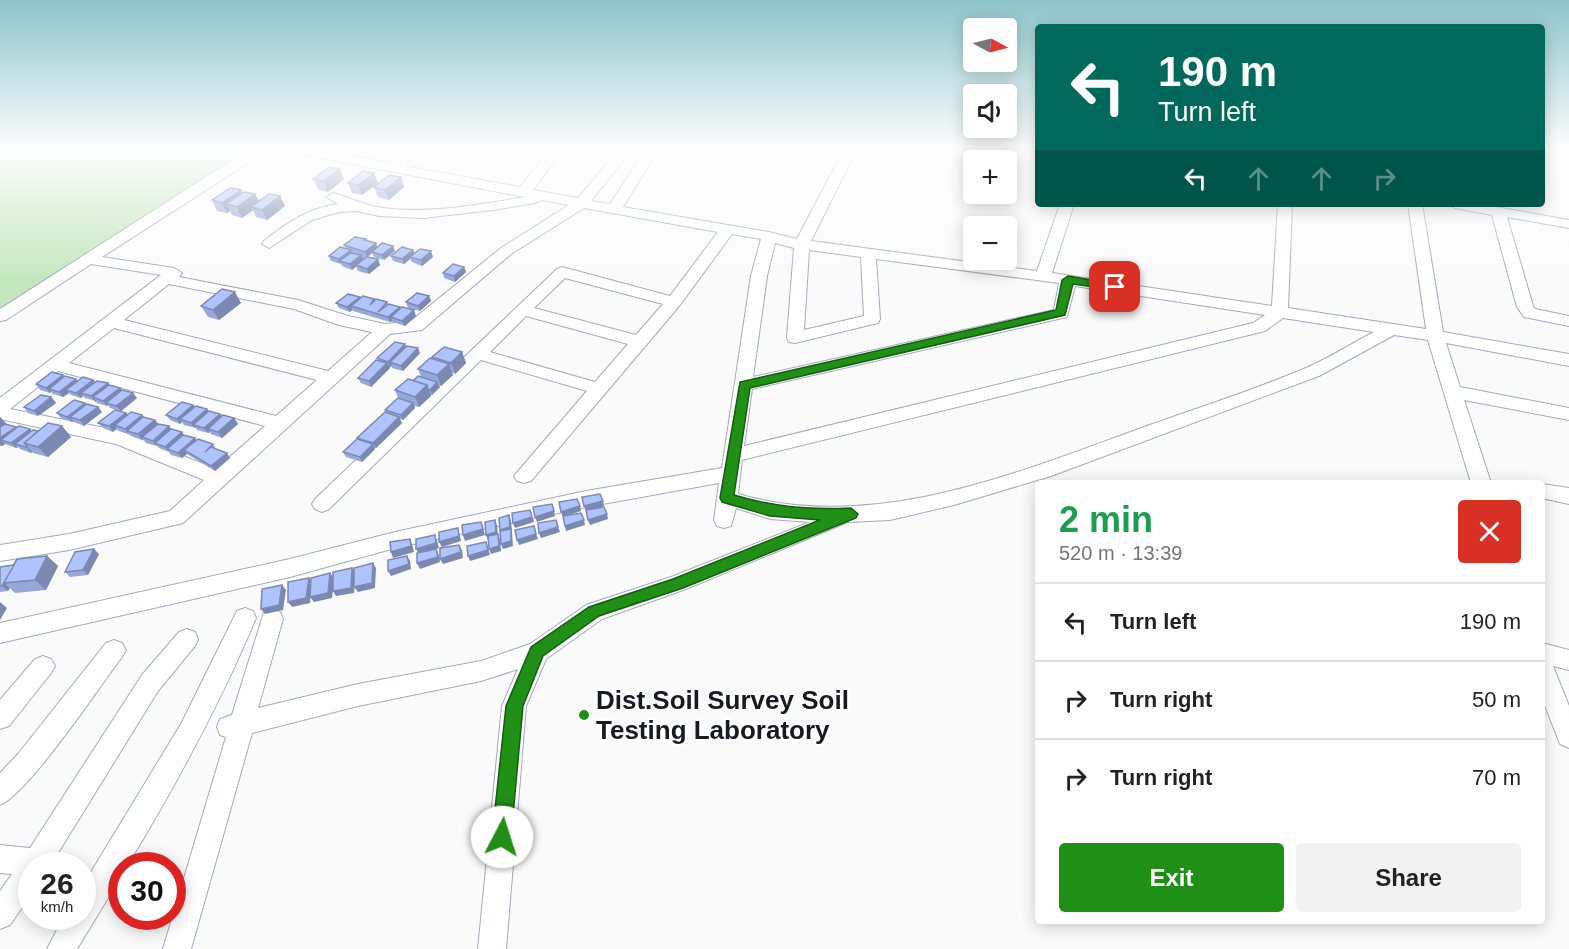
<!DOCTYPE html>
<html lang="en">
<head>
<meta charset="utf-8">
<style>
  body { margin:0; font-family:Arial,sans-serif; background:#f2f2f2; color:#222; height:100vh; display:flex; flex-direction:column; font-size:22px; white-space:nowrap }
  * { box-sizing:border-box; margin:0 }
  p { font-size:20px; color:#767676 }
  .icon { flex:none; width:33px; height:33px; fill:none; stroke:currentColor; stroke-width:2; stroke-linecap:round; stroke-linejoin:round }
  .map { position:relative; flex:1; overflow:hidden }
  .sheet { position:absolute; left:1035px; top:480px; width:510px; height:444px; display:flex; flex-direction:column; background:#fff; border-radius:6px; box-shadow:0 3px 15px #0003 }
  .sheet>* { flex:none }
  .hud { position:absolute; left:1035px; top:24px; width:510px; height:183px; border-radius:6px; box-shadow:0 3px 15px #0003; background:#00695c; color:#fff; overflow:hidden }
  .needle { width:39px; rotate:97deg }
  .buttons { position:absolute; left:963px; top:18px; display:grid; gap:12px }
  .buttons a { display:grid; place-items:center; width:54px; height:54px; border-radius:6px; background:#fff; box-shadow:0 3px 15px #0003; font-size:30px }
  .speed { position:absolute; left:18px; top:852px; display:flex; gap:12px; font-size:30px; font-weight:700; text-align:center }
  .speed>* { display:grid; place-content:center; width:78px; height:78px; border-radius:50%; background:#fff; box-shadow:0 3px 15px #0003; line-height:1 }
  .speed small { font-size:15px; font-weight:400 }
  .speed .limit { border:9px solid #d22; background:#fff; color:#111 }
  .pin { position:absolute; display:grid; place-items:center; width:51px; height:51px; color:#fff; margin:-26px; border-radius:12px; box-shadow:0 3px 9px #0006 }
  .me { position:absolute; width:66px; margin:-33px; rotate:5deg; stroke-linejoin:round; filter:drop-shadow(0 0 4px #0008) }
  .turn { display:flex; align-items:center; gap:21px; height:126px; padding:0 24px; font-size:27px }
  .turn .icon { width:78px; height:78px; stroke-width:2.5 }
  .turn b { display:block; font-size:42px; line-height:51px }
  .lanes { display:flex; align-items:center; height:57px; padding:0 24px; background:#0003; justify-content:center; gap:30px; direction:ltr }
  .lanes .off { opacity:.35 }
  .round { display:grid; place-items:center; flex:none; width:63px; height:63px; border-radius:6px; background:#f2f2f2 }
  .headline { display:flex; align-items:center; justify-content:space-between; height:102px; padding:0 24px }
  h1 { font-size:36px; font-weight:800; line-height:45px; color:#1e9e55 }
  .action { display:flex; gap:12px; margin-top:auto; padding:12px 24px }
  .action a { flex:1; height:69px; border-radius:6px; background:#208f15; color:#fff; font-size:24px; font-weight:800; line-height:69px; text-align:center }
  .action a+a { background:#f2f2f2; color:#222 }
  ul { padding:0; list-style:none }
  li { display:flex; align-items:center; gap:18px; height:78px; padding:0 24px; border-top:2px solid #e0e0e0 }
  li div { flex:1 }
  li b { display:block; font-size:22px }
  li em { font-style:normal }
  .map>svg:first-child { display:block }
  .green { fill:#c4e7bf }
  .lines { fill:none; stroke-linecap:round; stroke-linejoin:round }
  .minor-casing { stroke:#a2aac1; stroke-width:2 }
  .minor { fill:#fff; fill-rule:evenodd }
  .wall { fill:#96a8da }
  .shaded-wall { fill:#7a88b2 }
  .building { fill:#afc3fe; stroke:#7a88b2; stroke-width:1.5 }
  .route { fill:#208f15; stroke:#155d0e; stroke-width:1.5 }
  .poi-dot { fill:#208f15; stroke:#fff; stroke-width:2 }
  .labels { text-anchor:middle; stroke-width:5; stroke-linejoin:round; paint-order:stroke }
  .near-poi-label { font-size:26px; font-weight:bold; fill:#171a22; stroke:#fff; text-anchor:start }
</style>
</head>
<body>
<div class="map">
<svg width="1569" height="949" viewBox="0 0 1569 949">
  <rect width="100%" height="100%" fill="#fafafa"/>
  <polygon class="green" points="0,147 267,147 0,317"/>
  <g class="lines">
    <g class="minor-casing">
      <g id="minor">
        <path d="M257,147H273L102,257L174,268L182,273L179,277L298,300L348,316L385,324L411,321L501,248L569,205L542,200L535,203L493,210L423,218L379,216L357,211L339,212L312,220L269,248L262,244L264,241C287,223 308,208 338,204L326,197L333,193C348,197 362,204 377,207C425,215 477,205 525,197L284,151L278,147H305L392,163L409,147H422L405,166L520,187L552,147H565L533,190L578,198L621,147H634L591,201L610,204L647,147H660L623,207L769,232L797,239L845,147H858L811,241L1037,271L1060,204H1074L1052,273L1272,306L1278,204H1292L1288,308L1426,329L1408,204H1422L1443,332L1569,354V366L1446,343L1460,387L1569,408V420L1464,400L1491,483H1471L1428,340L1394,335L1319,376L1051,476L954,505L890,520L848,522L686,589L602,619L546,659L526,706L506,949H478L502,706L518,669L481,681L358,706L252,733L191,949H163L226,737L220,735L217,727L220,719L232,715L264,612L272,609L280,612L283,619L258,708L358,684L481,661L530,644L586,605L671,577L810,522L770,519L736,508L731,526L724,528L717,526L714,520L719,483L586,507L395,548L290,577L0,643V623L290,559L395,532L586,491L722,468L751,276L761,239L732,234L680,305L531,481L524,483L517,481L514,476L587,391L481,360L329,509L322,512L315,509L312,504L315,499L557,269L562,267L670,296L718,232L584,208L511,254L422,330L390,334L183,523L69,550L0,561V545L69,534L170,511L204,480L116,444L0,419V398L161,275L91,264L6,320L0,321V309L220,168ZM775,243L794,248L787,338L789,342L795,343L878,323L880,319L876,259L1059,283L1054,310L753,377L767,276ZM809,250L861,257L864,316L804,330ZM565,278L663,304L636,335L534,308ZM169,284L294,309L339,325L372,332L328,371L124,320ZM1075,286L1265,315L1253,323L744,446L752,389L1067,317ZM526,316L628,344L595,382L490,352ZM1283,318L1374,332C1351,344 1329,358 1306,368C1254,390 1200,407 1147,426C1019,472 875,534 738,494L742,460L1265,331ZM114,328L317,380L276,416L69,363ZM58,371L265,426L216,469L120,431L10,409Z"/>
        <polygon points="1448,204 1479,204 1569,220 1569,228 1507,217 1533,306 1535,309 1569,316 1569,326 1524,317 1517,307 1492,215 1455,208"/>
        <polygon points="1542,484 1569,488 1569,504 1542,498"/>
        <path d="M245,608L253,611L256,618C220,704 176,785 127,866H122V875L77,949H47L64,916H82V887L181,724L237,611Z"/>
        <polygon points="187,629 195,632 198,639 195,646 158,691 50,866 32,866 32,893 10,925 0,929 0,891 12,874 0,873 0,845 30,848 142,675 179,632"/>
        <path d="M114,640L122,643L126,650L122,657C99,687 29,793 0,805V773L18,754L106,643Z"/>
        <polygon points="1542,643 1569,650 1569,670 1553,666 1569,706 1569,748 1560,744 1542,698"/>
        <polygon points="43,656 51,659 55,666 51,673 9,726 0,729 0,700 35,659"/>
      </g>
    </g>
    <use href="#minor" class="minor"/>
  </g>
  <g class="wall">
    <polygon points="374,173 378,183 362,195 352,193 348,183"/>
    <polygon points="401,177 404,187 389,200 378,197 374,187"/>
    <polygon points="313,179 344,179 328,192 318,189"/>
    <polygon points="241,190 242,193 259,201 280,196 285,206 267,220 256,217 253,210 242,218 232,215 230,211 227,213 217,211 212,200"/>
    <polygon points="367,241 377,247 395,251 384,260 374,257 372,253 368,257 378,259 380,265 369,274 358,271 356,266 352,270 342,266 341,264 331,261 329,256 346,249 344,245"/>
    <polygon points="413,250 414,254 433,257 422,266 412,262 410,259 404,264 393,261 391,256"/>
    <polygon points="464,267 466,272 455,282 444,278 443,273"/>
    <polygon points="429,296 431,301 420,311 408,308 406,302"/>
    <polygon points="360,297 360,298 387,302 388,304 416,316 405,326 393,322 392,321 390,322 353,311 352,310 350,312 339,308 336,303"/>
    <polygon points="241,303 219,320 208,317 201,306"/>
    <polygon points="406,347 420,353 403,371 392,368 392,366 390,367 389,367 390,368 371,387 361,383 358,378 378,361 377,358"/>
    <polygon points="462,352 466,363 455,374 452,372 453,375 441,386 439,385 440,387 432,395 430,395 431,396 419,407 414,406 415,408 403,420 400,419 402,423 376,448 375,448 375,449 362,462 346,457 343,452 358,439 357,438 386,413 385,410 398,398 395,390 421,377 418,369 433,359 432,357"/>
    <polygon points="63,375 65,377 78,381 93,380 95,382 120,388 122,390 137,398 121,411 110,408 108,405 107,406 97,403 96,401 85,398 83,396 81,398 71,395 69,393 63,397 53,394 51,392 50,393 40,390 36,384"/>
    <polygon points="51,397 56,403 38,416 28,413 24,407"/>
    <polygon points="193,405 195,407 220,414 222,416 234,418 238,424 222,438 211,434 210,432 208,433 197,430 196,428 184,425 182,422 180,424 170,420 166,415"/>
    <polygon points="98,407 102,412 84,426 74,422 73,421 72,422 62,419 57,413"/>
    <polygon points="126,413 128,415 142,415 144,417 155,420 158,424 169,426 172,430 182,432 184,436 195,438 196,440 213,444 216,449 230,458 215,471 187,454 182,458 171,455 169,452 159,448 157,446 146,443 143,439 142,440 131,436 129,434 119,431 117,428 113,432 103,428 98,423"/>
    <polygon points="0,417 7,424 32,431 38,431 62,426 71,437 48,457 33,453 32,452 31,453 20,449 18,447 16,448 5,444 2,446 0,446"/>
    <polygon points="99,554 88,575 70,577 65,572"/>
    <polygon points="47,556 58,566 46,590 15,593 10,588 8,591 0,592 0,567 14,565"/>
  </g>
  <g class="shaded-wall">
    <polygon points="340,169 344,179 328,192 324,181"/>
    <polygon points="374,173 378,183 362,195 358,185"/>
    <polygon points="401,177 404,187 389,200 385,190"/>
    <polygon points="241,190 246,200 226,204 230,211 227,213 222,203"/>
    <polygon points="255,194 261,204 251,207 253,210 242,218 237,207"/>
    <polygon points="280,196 285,206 267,220 262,210"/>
    <polygon points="376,243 378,249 372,252 372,253 367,257 365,252"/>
    <polygon points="393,246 395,251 384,260 382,255"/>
    <polygon points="351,250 353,255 340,261 339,259"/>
    <polygon points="413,250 415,255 410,257 410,259 404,264 402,259"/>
    <polygon points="431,251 433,257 422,266 421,260"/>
    <polygon points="361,255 364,260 352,270 350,264"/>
    <polygon points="378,259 380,265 369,274 367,269"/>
    <polygon points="464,267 466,272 455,282 454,276"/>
    <polygon points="235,292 241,303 219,320 213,310"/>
    <polygon points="429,296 431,301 420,311 418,306"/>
    <polygon points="360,297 362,302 351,306 352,310 350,312 347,307"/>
    <polygon points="400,307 402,312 391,317 392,321 390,322 388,317"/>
    <polygon points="414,310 416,316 405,326 402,321"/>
    <polygon points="405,344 407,349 390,362 392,366 390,367 388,362"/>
    <polygon points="418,348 420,353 403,371 401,366"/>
    <polygon points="462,352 466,363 455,374 451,363"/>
    <polygon points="387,363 390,368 371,387 369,381"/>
    <polygon points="449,364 453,375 441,386 437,375"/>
    <polygon points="63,375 67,380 49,389 51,392 50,393 46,388"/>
    <polygon points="76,379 80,384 66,390 69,393 63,397 59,392"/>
    <polygon points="93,380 97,385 81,393 83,396 81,398 76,393"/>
    <polygon points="437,382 440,387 432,395 430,390"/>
    <polygon points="108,383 112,389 93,397 96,401 95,402 91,396"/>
    <polygon points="427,385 431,396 419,407 415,397"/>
    <polygon points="120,388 124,393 106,403 108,405 107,406 103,401"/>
    <polygon points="133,393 137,398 121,411 116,406"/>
    <polygon points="51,397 56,403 38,416 34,411"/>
    <polygon points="85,403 89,408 70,417 73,421 72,422 67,417"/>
    <polygon points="413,403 415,408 403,420 401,415"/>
    <polygon points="193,405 197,410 180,419 182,422 180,424 177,419"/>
    <polygon points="98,407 102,412 84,426 80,420"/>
    <polygon points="207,409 211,415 193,425 196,428 195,428 191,423"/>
    <polygon points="126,413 130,418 115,425 117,428 113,432 109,426"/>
    <polygon points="220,414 224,419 208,429 210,432 208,433 204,428"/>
    <polygon points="142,415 146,420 127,431 129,434 125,429"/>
    <polygon points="0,417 10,428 0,435"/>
    <polygon points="399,417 402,423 376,448 373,443"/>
    <polygon points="234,418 238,424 222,438 218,432"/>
    <polygon points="155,420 159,425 142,437 143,439 142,440 138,434"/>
    <polygon points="62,426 71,437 48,457 38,447"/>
    <polygon points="169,426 173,432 155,443 157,446 153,441"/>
    <polygon points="16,427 20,432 1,440 5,444 2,446 0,444 0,438"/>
    <polygon points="30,429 35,434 15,444 18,447 16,448 11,443"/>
    <polygon points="182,432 186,438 168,449 165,447"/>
    <polygon points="195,438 198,444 184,450 187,454 182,458 178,453"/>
    <polygon points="373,444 375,449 362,462 360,457"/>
    <polygon points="27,446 32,452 31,453 26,447"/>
    <polygon points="227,453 230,458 215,471 211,466"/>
    <polygon points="603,501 604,506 586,512 584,506"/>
    <polygon points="580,506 581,511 563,517 561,512"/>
    <polygon points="530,510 534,522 515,528 513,523"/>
    <polygon points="554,511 555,516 537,522 535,517"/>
    <polygon points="607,514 608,519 590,525 588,520"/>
    <polygon points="509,515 511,520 513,546 503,549 501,544 502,535 500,530"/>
    <polygon points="495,520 497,525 498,537 488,540 486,535"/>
    <polygon points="584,520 585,525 566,531 565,526"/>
    <polygon points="481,522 485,535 465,541 463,535"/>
    <polygon points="558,527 560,532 541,538 539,533"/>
    <polygon points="458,528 461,541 442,547 439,542"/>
    <polygon points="498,534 500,539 501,551 491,554 489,549"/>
    <polygon points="536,534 538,539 519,545 517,540"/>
    <polygon points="435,535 437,541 439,548 419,554 416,549"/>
    <polygon points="410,539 412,544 414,552 393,558 391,552"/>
    <polygon points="486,542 490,555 470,561 468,556"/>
    <polygon points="459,545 462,550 463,558 443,564 440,559"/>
    <polygon points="94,549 99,554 88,575 83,570"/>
    <polygon points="436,549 439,555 440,562 420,569 417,563"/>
    <polygon points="47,556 58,566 46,590 35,580"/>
    <polygon points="407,556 410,561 411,569 391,576 388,571"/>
    <polygon points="373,563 376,568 375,588 358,592 354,587"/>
    <polygon points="352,568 356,573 354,593 336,596 333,591"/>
    <polygon points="330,573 334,578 332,598 314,602 310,597"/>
    <polygon points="309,578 312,583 310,603 292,607 288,602"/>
    <polygon points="4,583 10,588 8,591 2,586"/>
    <polygon points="282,585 286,590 283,610 265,614 261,609"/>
    <polygon points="0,602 7,608 0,620"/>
  </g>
  <g class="building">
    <polygon points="329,167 340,169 324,181 313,179"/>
    <polygon points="363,171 374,173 358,185 348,183"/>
    <polygon points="389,175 401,177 385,190 374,187"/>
    <polygon points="230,188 241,190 222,203 212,200"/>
    <polygon points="244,192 255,194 237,207 226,204"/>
    <polygon points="269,194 280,196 262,210 251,207"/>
    <polygon points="355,237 366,239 364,240 376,243 365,252 344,245"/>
    <polygon points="382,243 393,246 382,255 372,252"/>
    <polygon points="340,247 351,250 339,259 329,256"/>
    <polygon points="402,247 413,250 402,259 391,256"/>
    <polygon points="420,249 431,251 421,260 410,257"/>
    <polygon points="351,253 361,255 350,264 339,261"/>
    <polygon points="367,257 378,259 367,269 356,265"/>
    <polygon points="453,264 464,267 454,276 443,273"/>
    <polygon points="222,289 235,292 213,310 201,306"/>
    <polygon points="417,293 429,296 418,306 406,302"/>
    <polygon points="348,294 360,297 347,307 336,303"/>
    <polygon points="363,296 374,299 370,305 376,299 387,302 378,312 389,304 400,307 388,317 351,306"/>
    <polygon points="402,307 414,310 402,321 391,317"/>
    <polygon points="395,342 405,344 388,362 377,358"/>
    <polygon points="407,346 418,348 401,366 390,362"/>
    <polygon points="444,347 462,352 451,363 432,357"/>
    <polygon points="430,358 449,364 437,375 418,369"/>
    <polygon points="376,360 387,363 369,381 358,378"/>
    <polygon points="52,372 63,375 46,388 36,384"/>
    <polygon points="65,376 76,379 59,392 49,389"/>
    <polygon points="418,376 437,382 430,390 428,389 427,385 413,381"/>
    <polygon points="83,377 93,380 76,393 66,390"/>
    <polygon points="408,379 427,385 415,397 395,390"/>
    <polygon points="97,381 108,383 91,396 81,393"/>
    <polygon points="109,385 120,388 103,401 93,397"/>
    <polygon points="122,390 133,393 116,406 106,403"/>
    <polygon points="41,395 51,397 34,411 24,407"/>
    <polygon points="398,398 413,403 401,415 385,410"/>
    <polygon points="74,400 85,403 67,417 57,413"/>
    <polygon points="182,402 193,405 177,419 166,415"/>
    <polygon points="87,404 98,407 80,420 70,417"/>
    <polygon points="196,406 207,409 191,423 180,419"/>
    <polygon points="115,410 126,413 109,426 98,423"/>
    <polygon points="209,411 220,414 204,428 193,425"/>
    <polygon points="131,412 142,415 125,429 115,425"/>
    <polygon points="385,412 399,417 373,443 357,438"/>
    <polygon points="223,415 234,418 218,432 208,429"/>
    <polygon points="143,417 155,420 138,434 127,431"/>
    <polygon points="48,423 62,426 38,447 24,443"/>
    <polygon points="5,424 16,427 0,438 0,427"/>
    <polygon points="158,424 169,426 153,441 142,437"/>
    <polygon points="19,426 30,429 11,443 1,440"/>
    <polygon points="171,429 182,432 165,447 155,443"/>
    <polygon points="33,430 38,431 24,443 27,446 26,447 15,444"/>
    <polygon points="183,435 195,438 178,453 167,449"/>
    <polygon points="198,439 213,444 205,452 211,447 227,453 211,466 184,450"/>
    <polygon points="357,439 373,444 360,457 343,452"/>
    <polygon points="600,494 603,501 584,506 582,497"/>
    <polygon points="577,499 580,506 561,512 559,502"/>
    <polygon points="552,504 554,511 535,517 533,507"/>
    <polygon points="604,507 607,514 588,520 586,510"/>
    <polygon points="530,510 532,517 513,523 512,513"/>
    <polygon points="581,513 584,520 565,526 563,516"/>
    <polygon points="509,515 510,527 500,530 499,518"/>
    <polygon points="495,520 496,532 486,535 485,522"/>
    <polygon points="556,520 558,527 539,533 538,523"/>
    <polygon points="481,522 483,529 463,535 462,525"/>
    <polygon points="534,526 536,534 517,540 515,530"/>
    <polygon points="458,528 459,536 439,542 439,532"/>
    <polygon points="511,529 511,541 501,544 500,531"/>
    <polygon points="498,534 499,546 489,549 488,536"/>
    <polygon points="435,535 436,543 416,549 416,539"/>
    <polygon points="410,539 411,546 391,552 390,542"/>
    <polygon points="486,542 488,550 468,556 467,546"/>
    <polygon points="459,545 461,552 440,559 440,548"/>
    <polygon points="94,549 83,570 65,572 75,552"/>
    <polygon points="436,549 438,557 417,563 417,553"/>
    <polygon points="47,556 35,580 3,583 17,559"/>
    <polygon points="407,556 409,564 388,571 388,560"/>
    <polygon points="373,563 372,583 354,587 354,568"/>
    <polygon points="14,565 2,586 0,586 0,567"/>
    <polygon points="352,568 351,588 333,591 333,572"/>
    <polygon points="330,573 328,593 310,597 311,578"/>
    <polygon points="309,578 306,598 288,602 288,582"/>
    <polygon points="282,585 279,605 261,609 262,589"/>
  </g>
  <linearGradient id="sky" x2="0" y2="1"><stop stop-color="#8cc4c9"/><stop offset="0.53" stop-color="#fdfdfd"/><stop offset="1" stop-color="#fdfdfd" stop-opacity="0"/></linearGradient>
  <rect width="1569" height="280" fill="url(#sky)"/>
  <path class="route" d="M1068,276L1115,284L1121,287L1115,290L1073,284L1065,315L750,388L734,495C774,507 809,510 851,508L858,514L856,518L683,588L599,616L543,656L523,706L511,837L508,843L502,846L495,843L492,837L506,706L531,647L589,607L673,579L820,520L770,516L722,502L720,498L740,382L1056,310L1062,280Z"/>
  <circle class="poi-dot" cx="584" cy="715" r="6"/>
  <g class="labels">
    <g class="near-poi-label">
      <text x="596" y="709">Dist.Soil Survey Soil<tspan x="596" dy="30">Testing Laboratory</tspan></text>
    </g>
  </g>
</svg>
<div class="buttons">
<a><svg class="needle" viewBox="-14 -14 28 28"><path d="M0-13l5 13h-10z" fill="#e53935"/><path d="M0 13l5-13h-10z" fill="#767676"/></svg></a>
<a><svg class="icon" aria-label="sound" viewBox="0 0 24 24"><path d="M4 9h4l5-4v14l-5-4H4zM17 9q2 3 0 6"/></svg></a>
<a>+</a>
<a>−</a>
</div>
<div class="speed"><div>26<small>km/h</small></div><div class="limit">30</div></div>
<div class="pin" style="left:1115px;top:287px;background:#d93025"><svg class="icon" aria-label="arrive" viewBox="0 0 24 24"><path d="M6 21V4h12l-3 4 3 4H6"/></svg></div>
<svg class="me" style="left:502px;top:837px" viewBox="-20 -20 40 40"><circle r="19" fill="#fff"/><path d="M0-13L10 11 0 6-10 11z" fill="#208f15"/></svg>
<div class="hud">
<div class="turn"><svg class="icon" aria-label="left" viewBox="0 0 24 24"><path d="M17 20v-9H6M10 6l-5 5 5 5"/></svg><div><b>190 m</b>Turn left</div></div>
<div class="lanes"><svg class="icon" aria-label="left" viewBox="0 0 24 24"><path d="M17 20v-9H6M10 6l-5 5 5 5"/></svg><svg class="icon off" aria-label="ahead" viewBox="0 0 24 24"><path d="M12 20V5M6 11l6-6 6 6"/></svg><svg class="icon off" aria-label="ahead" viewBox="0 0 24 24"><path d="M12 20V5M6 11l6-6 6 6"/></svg><svg class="icon off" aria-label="right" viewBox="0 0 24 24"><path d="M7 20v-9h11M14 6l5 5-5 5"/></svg></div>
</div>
<section class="sheet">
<div class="headline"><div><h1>2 min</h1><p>520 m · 13:39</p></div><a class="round" style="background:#d93025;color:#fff"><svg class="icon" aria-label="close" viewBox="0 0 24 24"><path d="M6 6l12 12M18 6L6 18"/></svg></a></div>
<ul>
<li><svg class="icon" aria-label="left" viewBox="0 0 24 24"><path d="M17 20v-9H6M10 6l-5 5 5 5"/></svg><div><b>Turn left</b></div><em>190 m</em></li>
<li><svg class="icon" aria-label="right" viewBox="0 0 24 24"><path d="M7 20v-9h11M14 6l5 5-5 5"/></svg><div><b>Turn right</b></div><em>50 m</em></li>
<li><svg class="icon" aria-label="right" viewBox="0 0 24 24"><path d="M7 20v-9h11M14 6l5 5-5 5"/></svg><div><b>Turn right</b></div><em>70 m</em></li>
</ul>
<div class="action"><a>Exit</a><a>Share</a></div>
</section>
</div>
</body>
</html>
